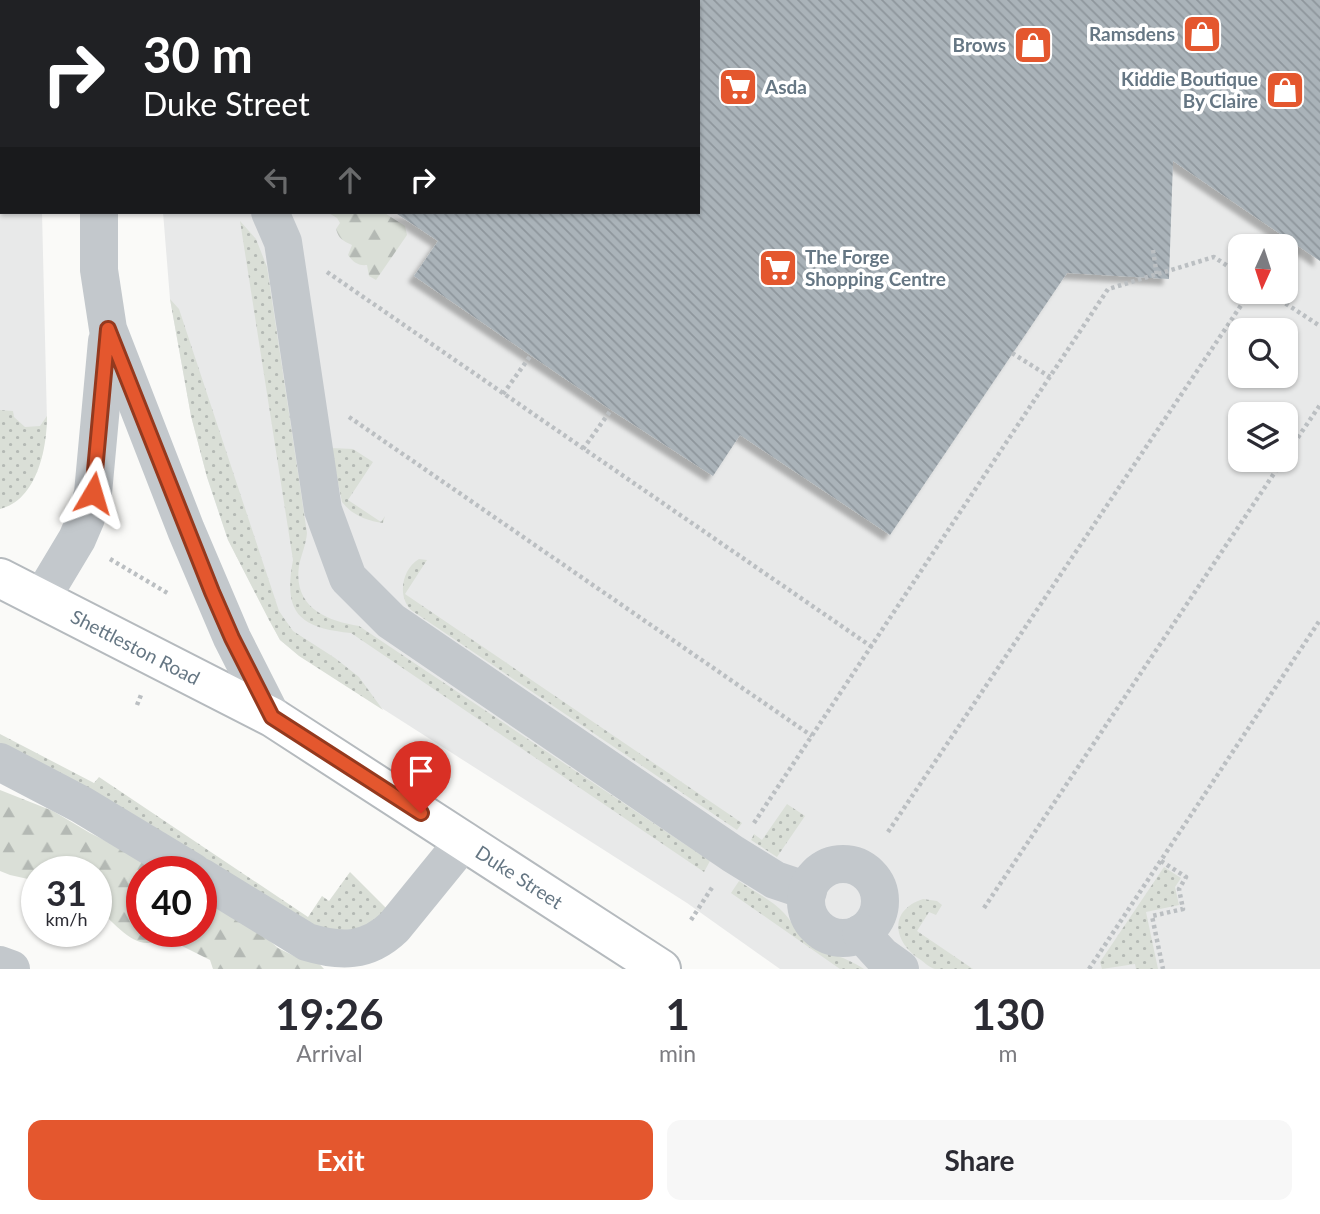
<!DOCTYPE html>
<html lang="en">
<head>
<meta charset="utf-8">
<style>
  body { margin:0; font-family:Lato,sans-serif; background:#f7f7f7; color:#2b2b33; height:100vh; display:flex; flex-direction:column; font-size:26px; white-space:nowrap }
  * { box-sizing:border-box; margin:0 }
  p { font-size:23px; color:#7c7c81 }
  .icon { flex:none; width:38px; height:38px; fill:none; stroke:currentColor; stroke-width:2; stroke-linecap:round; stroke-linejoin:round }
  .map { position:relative; height:969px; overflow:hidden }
  .drawer { display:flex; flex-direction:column; background:#fff; flex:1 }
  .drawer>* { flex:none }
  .guide { position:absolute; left:0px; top:0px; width:700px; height:214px; box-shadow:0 2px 5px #0004; background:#202124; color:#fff; overflow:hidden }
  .needle { width:46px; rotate:183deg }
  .controls { position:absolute; left:1228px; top:234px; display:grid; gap:14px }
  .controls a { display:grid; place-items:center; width:70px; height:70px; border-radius:14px; background:#fff; box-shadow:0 2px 5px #0004; font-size:35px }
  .speed { position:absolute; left:21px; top:856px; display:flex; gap:14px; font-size:35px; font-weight:700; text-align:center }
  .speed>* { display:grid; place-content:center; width:91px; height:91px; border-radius:50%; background:#fff; box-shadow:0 2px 5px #0004; line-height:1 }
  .speed small { font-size:18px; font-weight:400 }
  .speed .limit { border:10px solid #d22; background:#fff; color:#111 }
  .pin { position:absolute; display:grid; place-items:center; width:60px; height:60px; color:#fff; margin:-72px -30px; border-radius:50% 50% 50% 0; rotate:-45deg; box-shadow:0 0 7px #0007 }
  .pin .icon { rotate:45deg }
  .me { position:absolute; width:77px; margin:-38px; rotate:7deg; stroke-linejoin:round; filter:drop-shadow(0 0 5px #0008) }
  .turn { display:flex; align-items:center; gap:24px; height:147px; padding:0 28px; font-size:32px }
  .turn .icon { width:91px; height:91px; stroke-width:2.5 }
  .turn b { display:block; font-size:49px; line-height:60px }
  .lanes { display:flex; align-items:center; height:66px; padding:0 28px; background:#0003; justify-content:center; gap:35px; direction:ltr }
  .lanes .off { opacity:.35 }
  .eta { display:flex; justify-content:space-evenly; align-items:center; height:119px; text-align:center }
  .eta b { font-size:42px; font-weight:700; line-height:49px }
  .primary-button { display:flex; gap:14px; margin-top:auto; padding:14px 28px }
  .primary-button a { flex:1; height:80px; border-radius:14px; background:#e4572e; color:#fff; font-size:28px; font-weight:700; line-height:80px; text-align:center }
  .primary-button a+a { background:#f7f7f7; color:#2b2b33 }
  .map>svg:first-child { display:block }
  .built { fill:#e8e9e9; fill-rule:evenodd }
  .grass { fill:url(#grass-dots) }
  .forest { fill:url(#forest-firs) }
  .building { fill:url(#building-back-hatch); filter:url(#shadow) }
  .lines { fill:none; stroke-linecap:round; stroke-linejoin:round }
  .major-casing { stroke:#b5babe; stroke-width:42 }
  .path { stroke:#bbbfc2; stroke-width:4.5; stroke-dasharray:3.5 3.5; stroke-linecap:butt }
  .minor { stroke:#c3c8cc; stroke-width:38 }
  .major { stroke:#fff; stroke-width:38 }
  .route-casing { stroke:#94391e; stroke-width:18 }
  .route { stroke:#e4572e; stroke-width:12 }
  .labels { text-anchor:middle; stroke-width:7; stroke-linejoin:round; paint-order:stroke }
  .poi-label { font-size:19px; font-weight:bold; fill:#657683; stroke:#fff; text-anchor:end }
  .street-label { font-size:19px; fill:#657683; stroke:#fff }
</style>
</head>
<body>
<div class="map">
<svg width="1320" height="969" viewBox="0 0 1320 969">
  <defs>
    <pattern id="grass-dots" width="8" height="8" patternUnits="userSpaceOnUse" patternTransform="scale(1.75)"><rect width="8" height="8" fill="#dadfd7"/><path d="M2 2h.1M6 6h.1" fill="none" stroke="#b4b9b4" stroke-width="1.8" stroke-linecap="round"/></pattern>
    <pattern id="forest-firs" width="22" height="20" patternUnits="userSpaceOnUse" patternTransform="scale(1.75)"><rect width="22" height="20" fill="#dadfd7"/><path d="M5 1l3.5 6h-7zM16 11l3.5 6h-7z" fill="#b4b9b4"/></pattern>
    <pattern id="building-back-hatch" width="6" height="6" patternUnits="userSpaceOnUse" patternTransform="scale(1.75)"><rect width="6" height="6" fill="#aab3b9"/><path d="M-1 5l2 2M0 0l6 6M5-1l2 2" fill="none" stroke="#8e969c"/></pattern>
    <filter id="shadow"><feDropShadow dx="-6" dy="6" stdDeviation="2" flood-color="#0004"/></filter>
  </defs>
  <rect width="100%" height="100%" fill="#fafaf8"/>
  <g class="built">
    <polygon points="0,0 39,0 2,2 2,212 42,212 47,422 42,456 33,480 20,498 0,509"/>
    <path d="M153,0H1320V969H780L687,903L300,656L280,640L228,540L207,477L191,416L170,299L163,212H698V2ZM1241,247H1286V292H1241ZM1241,331H1286V376H1241ZM1241,415H1286V460H1241Z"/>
  </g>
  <g class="grass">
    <path d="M240,221L256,239L267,267L307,533C306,545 301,555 299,566C293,607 326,621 359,626L710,861L704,872L351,633C299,628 283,613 293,560Z"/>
    <polygon points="170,299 179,309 279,611 293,631 335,658 359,677 383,710 299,656 280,640 269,620 228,540 207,477 191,416"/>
    <path d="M0,410L13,411L14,417L25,427L40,426L47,416C47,449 37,500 0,509Z"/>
    <path d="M331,448L353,449L373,462L348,500L381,522L385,516L383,523C367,521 352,515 342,502Z"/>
    <path d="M419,559L427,560L405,594L742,823L737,830L411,610C397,596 402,569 419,559Z"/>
    <polygon points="0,734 94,783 99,777 308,917 322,896 329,901 350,872 389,911 370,931 336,938 0,746"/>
    <polygon points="787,804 805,816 777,857 751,840 754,834 762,840"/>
    <polygon points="1164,867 1181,878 1175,887 1179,905 1146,912 1158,969 1136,969 1135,964 1102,969 1100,962"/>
    <path d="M739,881C753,891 772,900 784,913C793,923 798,934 809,942C826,954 847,957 864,969H840L731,893Z"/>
    <path d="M923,899L937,901L942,905L936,915L929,912L917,931L973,969C962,969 946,969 935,969C930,968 925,963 921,960C894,943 887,911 923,899Z"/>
  </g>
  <g class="forest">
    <path d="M327,212H383L405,226L407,235L376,280L369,276L367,265C358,266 353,262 348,255L352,245C343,241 339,239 336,229L340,223L337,218Z"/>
    <path d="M0,790L53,811L90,833L167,871L142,872V931H168C143,962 117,925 96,907V872H37V881L10,875L0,871Z"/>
    <polygon points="201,896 262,934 278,948 296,957 314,958 324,969 213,969 210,960 178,944 172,931 201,931"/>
  </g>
  <polygon class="building" points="698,0 1320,0 1320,261 1173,161 1169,279 1067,273 890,535 740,435 713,476 611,410 414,276 438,241 394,212 698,212"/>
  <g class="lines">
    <g class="major-casing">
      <g id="major">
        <path id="s1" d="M0,578L272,717L661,969"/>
      </g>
    </g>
    <g class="path">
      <polyline points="1153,250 1157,276"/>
      <polyline points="327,272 872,647"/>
      <polyline points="1268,292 1320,326"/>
      <polyline points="1012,353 1050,377"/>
      <polyline points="503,394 531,355"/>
      <polyline points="349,417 812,736"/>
      <polyline points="583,449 611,410"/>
      <polyline points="1286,455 1320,405"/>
      <polyline points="110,559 169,594"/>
      <polyline points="137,705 141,695"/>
      <polyline points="754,823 1108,289 1214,257 1241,275"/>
      <polyline points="888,832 1250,292"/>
      <polyline points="1161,861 1186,877 1179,889 1183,909 1152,916 1163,969"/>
      <polyline points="984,908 1283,460"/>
      <polyline points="691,920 713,886"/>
      <polyline points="1089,969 1320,620"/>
    </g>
    <g class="minor">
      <polyline points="98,2 98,0"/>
      <polyline points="0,36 2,36"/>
      <polyline points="99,212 99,270 108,329 186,530 232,638 272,717"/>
      <polyline points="270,212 283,242 323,510 348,578 391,621 733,854 775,880 808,891"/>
      <polyline points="41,599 77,539 86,518 93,493 107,341"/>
      <polyline points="0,762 82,805 193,872"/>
      <circle cx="843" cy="901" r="37"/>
      <path d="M201,877L307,942C340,952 367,953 394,927L464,841"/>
      <polyline points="861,933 882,956 900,969"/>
      <polyline points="0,965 11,969"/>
    </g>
    <use href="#major" class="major"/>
  </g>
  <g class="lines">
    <g class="route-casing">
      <polyline id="route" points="93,493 108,329 212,592 232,638 272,717 421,813"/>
    </g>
    <use href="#route" class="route"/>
  </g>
  <defs>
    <g id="shop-square" transform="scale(2.0125)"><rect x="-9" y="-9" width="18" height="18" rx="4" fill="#e4572e" stroke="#fff"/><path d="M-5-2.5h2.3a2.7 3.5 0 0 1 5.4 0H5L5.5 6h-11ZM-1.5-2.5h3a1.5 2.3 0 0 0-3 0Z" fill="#fff"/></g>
    <g id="supermarket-square" transform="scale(2.0125)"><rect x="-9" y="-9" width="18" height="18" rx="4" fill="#e4572e" stroke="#fff"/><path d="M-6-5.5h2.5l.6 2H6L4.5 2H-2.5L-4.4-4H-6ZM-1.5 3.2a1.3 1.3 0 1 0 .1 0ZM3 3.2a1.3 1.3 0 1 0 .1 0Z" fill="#fff"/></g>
  </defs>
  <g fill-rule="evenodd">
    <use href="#shop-square" x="1202" y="34"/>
    <use href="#shop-square" x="1033" y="45"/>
    <use href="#supermarket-square" x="738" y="87"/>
    <use href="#shop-square" x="1285" y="90"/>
    <use href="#supermarket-square" x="778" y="268"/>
  </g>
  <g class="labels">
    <g class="poi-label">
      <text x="1175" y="41">Ramsdens</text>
      <text x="1006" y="52">Brows</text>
      <text x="1258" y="86">Kiddie Boutique<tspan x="1258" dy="22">By Claire</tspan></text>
      <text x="765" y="94" text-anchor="start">Asda</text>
      <text x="805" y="264" text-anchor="start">The Forge<tspan x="805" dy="22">Shopping Centre</tspan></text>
    </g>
    <g class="street-label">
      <text dy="7" stroke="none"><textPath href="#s1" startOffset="152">Shettleston Road</textPath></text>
      <text dy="7" stroke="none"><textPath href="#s1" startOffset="600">Duke Street</textPath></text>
    </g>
  </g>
</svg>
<div class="controls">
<a><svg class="needle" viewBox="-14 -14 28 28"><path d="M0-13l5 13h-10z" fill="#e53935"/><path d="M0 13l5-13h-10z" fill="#7c7c81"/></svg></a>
<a><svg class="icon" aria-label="search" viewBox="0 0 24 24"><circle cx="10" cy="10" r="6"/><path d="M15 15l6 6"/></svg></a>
<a><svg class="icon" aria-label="layers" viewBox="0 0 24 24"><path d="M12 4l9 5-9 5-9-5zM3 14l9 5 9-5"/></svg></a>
</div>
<div class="speed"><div>31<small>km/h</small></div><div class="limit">40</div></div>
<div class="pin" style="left:421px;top:813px;background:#d93025"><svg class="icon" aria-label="arrive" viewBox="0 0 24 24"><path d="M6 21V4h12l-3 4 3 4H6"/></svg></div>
<svg class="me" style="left:93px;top:493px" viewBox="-20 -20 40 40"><path d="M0-17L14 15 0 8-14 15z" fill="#e4572e" stroke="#fff" stroke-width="4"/></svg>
<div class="guide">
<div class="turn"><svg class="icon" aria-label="right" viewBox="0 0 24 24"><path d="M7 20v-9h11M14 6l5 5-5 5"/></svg><div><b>30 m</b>Duke Street</div></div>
<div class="lanes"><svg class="icon off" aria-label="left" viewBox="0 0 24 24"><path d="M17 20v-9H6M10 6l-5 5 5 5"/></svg><svg class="icon off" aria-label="ahead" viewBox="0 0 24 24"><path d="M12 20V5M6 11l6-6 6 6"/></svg><svg class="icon" aria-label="right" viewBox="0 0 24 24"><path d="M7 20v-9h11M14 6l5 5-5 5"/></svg></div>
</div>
</div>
<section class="drawer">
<div class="eta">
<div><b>19:26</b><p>Arrival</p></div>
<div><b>1</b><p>min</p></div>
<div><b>130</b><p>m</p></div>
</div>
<div class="primary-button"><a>Exit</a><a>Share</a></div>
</section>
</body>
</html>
